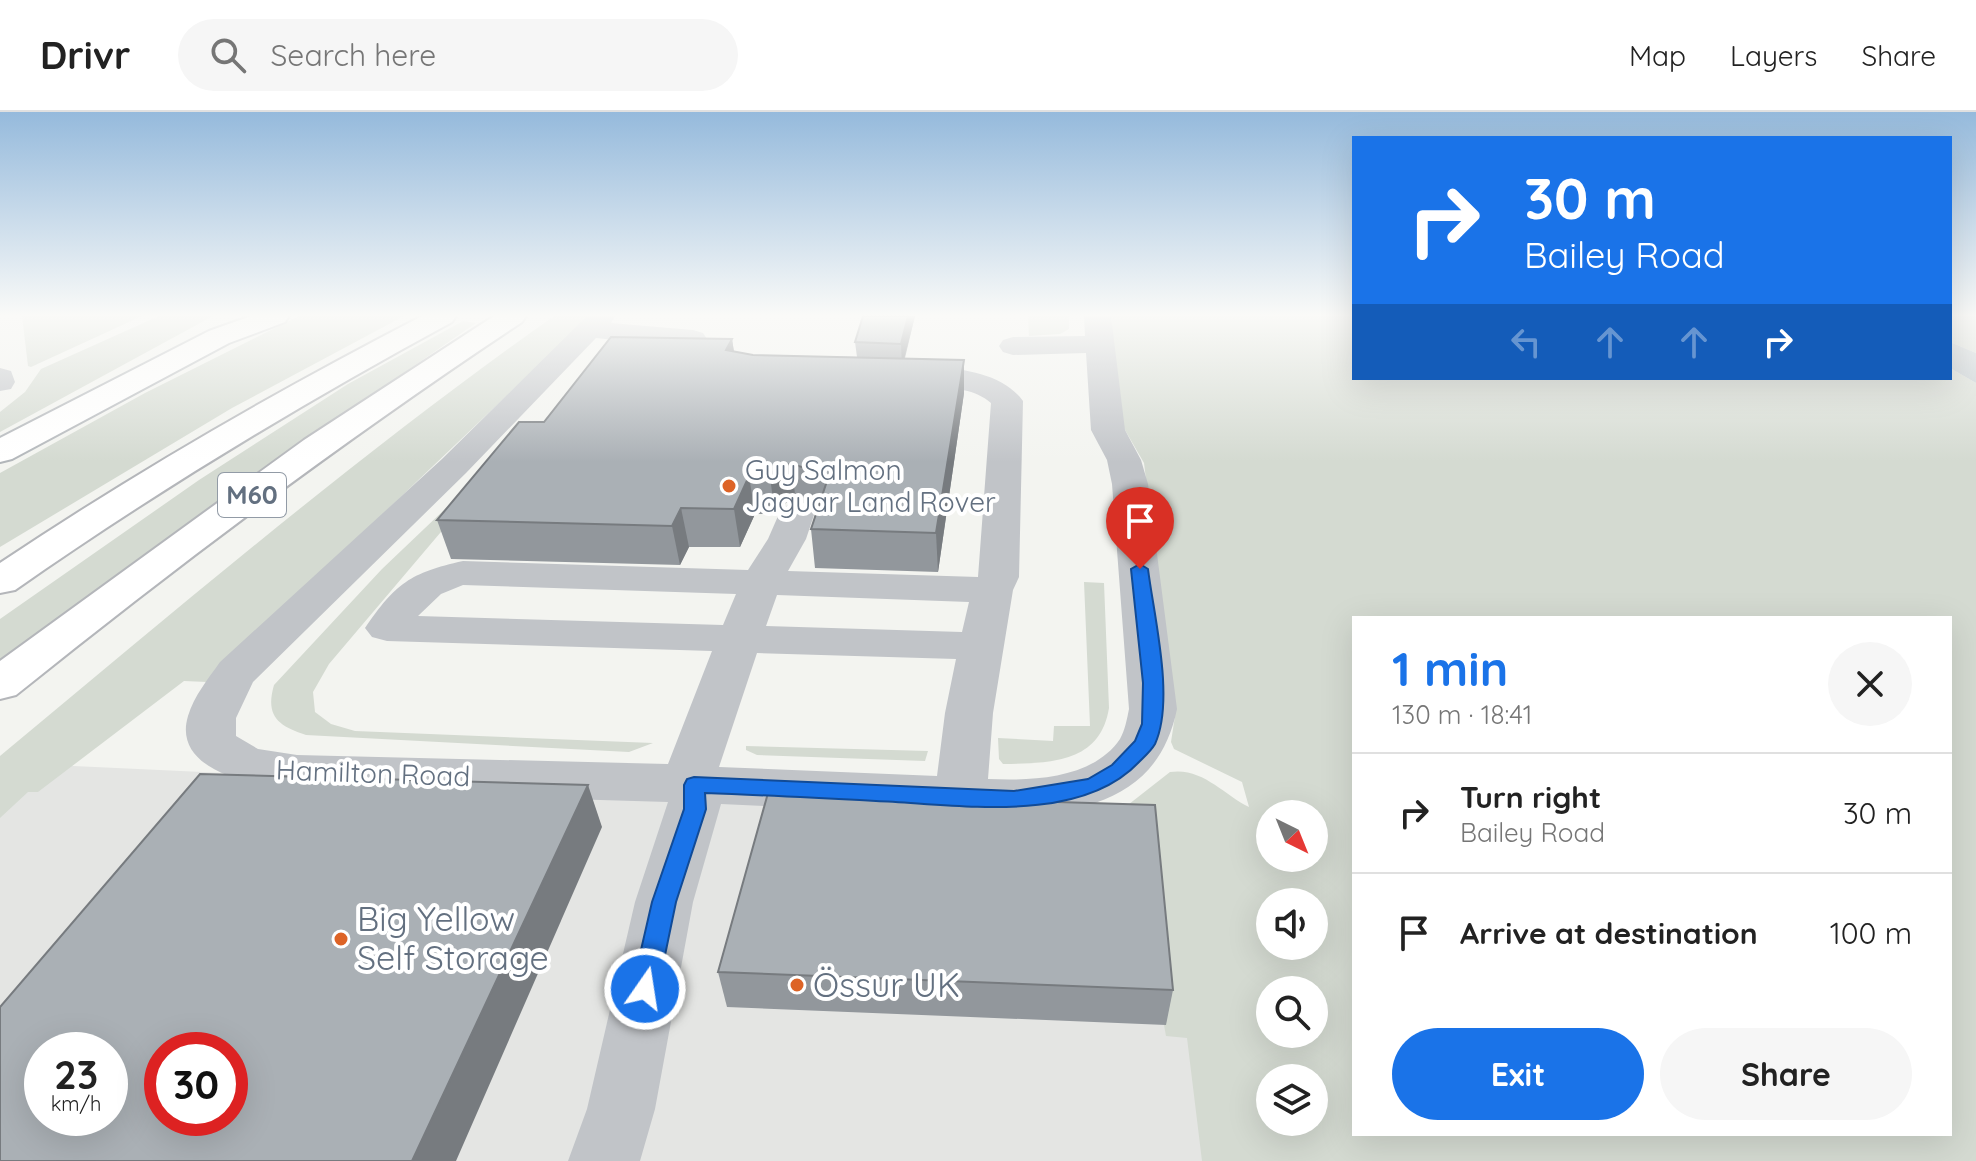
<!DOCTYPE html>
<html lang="en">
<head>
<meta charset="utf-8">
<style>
  body { margin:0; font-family:Quicksand,sans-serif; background:#f6f6f6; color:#222; height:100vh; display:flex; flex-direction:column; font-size:30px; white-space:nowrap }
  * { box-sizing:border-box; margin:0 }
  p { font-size:26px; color:#767676 }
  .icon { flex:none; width:44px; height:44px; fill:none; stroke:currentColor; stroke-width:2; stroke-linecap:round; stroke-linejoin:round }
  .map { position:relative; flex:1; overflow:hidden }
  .drawer { position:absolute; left:1352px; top:504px; width:600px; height:520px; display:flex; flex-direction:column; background:#fff; border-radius:0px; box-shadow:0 8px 32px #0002 }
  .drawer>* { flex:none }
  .top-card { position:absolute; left:1352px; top:24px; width:600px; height:244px; border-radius:0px; box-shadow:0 8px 32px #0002; background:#1a73e8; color:#fff; overflow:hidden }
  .needle { width:52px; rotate:137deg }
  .buttons { position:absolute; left:1256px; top:688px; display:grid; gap:16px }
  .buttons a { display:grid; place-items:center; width:72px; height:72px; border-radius:50%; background:#fff; box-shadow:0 8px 32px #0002; font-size:40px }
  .speed { position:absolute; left:24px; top:920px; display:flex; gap:16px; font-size:40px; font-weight:700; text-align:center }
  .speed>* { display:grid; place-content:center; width:104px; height:104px; border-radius:50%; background:#fff; box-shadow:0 8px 32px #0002; line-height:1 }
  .speed small { font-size:20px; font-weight:400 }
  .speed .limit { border:12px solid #d22; background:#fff; color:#111 }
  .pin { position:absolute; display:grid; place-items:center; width:68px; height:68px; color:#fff; margin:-82px -34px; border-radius:50% 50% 50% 0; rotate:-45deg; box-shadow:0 0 8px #0007 }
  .pin .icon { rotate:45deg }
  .me { position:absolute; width:88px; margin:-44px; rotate:13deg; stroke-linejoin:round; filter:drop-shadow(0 0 6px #0008) }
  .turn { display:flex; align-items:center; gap:28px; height:168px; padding:0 40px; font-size:36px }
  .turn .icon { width:104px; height:104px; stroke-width:2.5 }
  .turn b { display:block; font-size:56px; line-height:68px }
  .lanes { display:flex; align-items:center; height:76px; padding:0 40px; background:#0003; justify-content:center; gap:40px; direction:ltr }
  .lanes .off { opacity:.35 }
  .round { display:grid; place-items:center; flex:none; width:84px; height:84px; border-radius:42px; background:#f6f6f6 }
  .headline { display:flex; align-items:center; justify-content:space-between; height:136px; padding:0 40px }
  h1 { font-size:48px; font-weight:700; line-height:60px; color:#1a73e8 }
  .button { display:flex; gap:16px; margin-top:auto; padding:16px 40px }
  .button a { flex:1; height:92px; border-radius:48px; background:#1a73e8; color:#fff; font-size:32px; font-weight:700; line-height:92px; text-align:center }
  .button a+a { background:#f6f6f6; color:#222 }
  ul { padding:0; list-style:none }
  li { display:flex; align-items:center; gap:24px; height:120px; padding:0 40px; border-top:2px solid #e0e0e0 }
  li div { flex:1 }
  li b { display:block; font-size:30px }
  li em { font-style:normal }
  header { display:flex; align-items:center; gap:48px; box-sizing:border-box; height:112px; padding:0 40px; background:#fff; border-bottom:2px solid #e0e0e0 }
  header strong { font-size:38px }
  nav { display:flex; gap:44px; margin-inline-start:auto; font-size:28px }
  .search { width:560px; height:72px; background:#f6f6f6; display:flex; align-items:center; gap:20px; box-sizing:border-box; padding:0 28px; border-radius:44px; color:#767676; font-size:30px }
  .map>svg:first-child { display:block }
  .built { fill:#e4e5e3; fill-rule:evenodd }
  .green { fill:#d4dad1; fill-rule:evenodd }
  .water { fill:#bac4ca }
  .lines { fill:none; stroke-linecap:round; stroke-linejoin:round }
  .major-casing { stroke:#b2b6ba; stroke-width:4 }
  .highway-casing { stroke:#b4b6ba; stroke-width:4 }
  .minor { fill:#c1c4c8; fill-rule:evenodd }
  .major { fill:#fff; fill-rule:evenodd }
  .highway { fill:#fff; fill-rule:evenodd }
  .wall { fill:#92979c }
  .shaded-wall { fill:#777b7f }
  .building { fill:#aab0b5; stroke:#777b7f; stroke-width:2; fill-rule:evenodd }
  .route { fill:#1a73e8; stroke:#114b97; stroke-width:2 }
  .poi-dot { fill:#dd6326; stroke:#fff; stroke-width:3 }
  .labels { text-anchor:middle; stroke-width:8; stroke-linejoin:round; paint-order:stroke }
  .shield { fill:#fff; stroke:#929ba6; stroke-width:2 }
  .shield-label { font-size:26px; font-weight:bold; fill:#637080 }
  .poi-label { font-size:28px; fill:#637080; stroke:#fff; text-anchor:start }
  .street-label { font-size:28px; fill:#637080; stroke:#fff }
  .near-poi-label { font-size:34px; fill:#637080; stroke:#fff; text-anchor:start }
</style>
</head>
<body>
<header>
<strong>Drivr</strong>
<div class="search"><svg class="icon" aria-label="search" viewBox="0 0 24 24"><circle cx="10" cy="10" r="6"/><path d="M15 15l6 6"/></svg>Search here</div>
<nav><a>Map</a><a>Layers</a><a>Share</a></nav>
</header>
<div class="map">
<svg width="1976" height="1049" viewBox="0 0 1976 1049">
  <rect width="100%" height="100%" fill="#f3f4f0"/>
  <path class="built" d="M52,653L1225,707L1270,966V1010L1286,1049H0V705ZM42,938H110V1006H42ZM162,938H230V1006H162Z"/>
  <g class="green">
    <polygon points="22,204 142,204 31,255 28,254"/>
    <polygon points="159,204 213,204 0,320 0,300 25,280 41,257"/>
    <polygon points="299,204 404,204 232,296 0,435 0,361 145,281"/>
    <path d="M554,204H590L207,570L184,569L38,680H28L0,706V644C182,493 361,340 554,204Z"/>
    <polygon points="1028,204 1069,204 1069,217 1060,222 1029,224"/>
    <path d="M1108,204H1354V266H1950V256L1976,271V1049H1202L1187,926L1166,924L1124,696L1170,660C1202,655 1223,682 1249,695L1242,670L1174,637L1171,630L1175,604L1144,351L1121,311ZM1354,506H1950V1022H1354ZM1270,702H1314V746H1270ZM1270,790H1314V834H1270ZM1270,878H1314V922H1270ZM1270,966H1314V1010H1270Z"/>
    <polygon points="1950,204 1976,204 1976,241 1950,230"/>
    <polygon points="463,209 476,211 186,412 0,552 0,507 199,368 348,272"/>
    <path d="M466,377L446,414L329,552L313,580L315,600L331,612L355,619L653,631L629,640L306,623C278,614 265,604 274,573L382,457Z"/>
    <path d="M1084,470L1104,471L1109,596C1100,652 1049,651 1003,652L999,647L998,626L1053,629L1054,614H1090Z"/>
    <polygon points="746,634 928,639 925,649 757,643 746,638"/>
  </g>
  <polygon class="water" points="1950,230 1976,241 1976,271 1950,256"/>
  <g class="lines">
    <g class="major-casing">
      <polygon id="major" points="251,204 289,204 285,210 229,231 12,347 0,350 0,326 209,219"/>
    </g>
    <g class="highway-casing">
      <g id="highway">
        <path d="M422,204H456L452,210C301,292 155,380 15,478L0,481V451C136,360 277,279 422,204Z"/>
        <path d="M494,204H526L522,210C347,326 180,451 16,583L0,587V549L304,328Z"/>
      </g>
    </g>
    <g class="minor">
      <path d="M587,204H615L611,211L693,218L703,221L707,227L703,233L693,236L596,226L466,361L253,570L236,606V624L258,637L297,643L668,652L712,539L387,529L372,525L365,516C396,471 410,461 463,449L748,458L768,427L782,395L795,392L808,395L814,403L806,427L788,459L978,465L991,291C964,267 925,281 893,273L889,267L893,261C931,251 998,254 1023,289L1019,465L1013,478L993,601L988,667C1032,669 1093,667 1120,627C1125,618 1127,607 1129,597L1112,372L1107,348L1091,318L1086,241L1013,243L1003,240L999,234L1003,228L1013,225L1085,224L1084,204H1111L1125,318L1141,348L1148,372L1177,597C1159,684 1092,698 1014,706L721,692L693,790L655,997L640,1049H568L587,997L635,790L668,690L297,679C259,674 171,661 188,604C194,584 208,567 220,550L442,347ZM463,473L736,482L723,513L418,504L441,482ZM777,483L969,490L962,520L766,514ZM757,541L956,547L945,601L937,664L719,655Z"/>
      <polygon points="0,256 11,259 15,270 11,277 0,279"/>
    </g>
    <use href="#major" class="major"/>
    <use href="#highway" class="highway"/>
  </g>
  <g class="wall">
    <polygon points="915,204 905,246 964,248 964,281 938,460 815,456 811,417 816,402 810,393 796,389 781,392 775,402 755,402 740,435 689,435 680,453 451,447 437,408 544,310 732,227 734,240 753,243 857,245 855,230"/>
    <polygon points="718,860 1173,878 1166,913 727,895"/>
  </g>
  <g class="shaded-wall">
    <polygon points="908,204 915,204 902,255 901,232"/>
    <polygon points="732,227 737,260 726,238"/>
    <polygon points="964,248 964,281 938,460 936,421"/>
    <polygon points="791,352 796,389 781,392 775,402 770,365 776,355"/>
    <polygon points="749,364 755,402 740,435 734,397"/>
    <polygon points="681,396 689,435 680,453 672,414"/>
    <polygon points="588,673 602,715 456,1049 412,1049"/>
  </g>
  <g class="building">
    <polygon points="863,204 908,204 901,232 855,230"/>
    <polygon points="611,225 732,227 726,238 753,243 964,248 936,421 811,417 828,366 813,366 806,356 791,352 776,355 770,365 749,364 734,397 681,396 672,414 437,408 519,310 544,310"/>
    <path d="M200,662L588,673L412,1049H0V895ZM42,938H110V1006H42ZM162,938H230V1006H162Z"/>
    <polygon points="768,681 1155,693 1173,878 718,860"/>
  </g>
  <linearGradient id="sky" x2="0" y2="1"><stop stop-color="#95badc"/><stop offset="0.58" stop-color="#fafaf8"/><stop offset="1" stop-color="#fafaf8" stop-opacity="0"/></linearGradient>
  <rect width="1976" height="350" fill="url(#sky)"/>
  <path class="route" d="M1140,452L1148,457C1154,505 1175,588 1155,632C1151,639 1144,645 1139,650C1079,714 955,692 876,689C819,686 762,683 705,681L706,697L676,790L658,877L654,885L645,888L636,885L632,877L652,790L684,697V673L687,667L694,665L1014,679L1088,667L1112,653L1135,629L1142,612L1143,571L1131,457Z"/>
  <g class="poi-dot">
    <circle cx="729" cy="374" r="8"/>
    <circle cx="341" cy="827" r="8"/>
    <circle cx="797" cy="873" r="8"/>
  </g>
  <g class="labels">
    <rect class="shield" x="218" y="361" width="68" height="44" rx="6"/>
    <g class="shield-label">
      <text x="252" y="392">M60</text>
    </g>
    <g class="poi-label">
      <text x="745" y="368">Guy Salmon<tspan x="745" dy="32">Jaguar Land Rover</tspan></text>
    </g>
    <g class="street-label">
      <text transform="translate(373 661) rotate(2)" y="10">Hamilton Road</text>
    </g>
    <g class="near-poi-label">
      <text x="357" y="819">Big Yellow<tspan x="357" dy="39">Self Storage</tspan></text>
      <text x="813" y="885">Össur UK</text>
    </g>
  </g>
</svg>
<div class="buttons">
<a><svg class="needle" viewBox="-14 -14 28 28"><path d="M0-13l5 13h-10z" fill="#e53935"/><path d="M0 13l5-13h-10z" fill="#767676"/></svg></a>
<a><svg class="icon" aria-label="sound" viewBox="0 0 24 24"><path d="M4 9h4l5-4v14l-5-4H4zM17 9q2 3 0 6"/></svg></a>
<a><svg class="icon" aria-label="search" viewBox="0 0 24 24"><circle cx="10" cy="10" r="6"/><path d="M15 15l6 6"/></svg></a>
<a><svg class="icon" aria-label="layers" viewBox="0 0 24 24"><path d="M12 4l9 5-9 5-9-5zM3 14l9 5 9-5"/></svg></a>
</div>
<div class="speed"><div>23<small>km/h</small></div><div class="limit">30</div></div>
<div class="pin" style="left:1140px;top:457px;background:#d93025"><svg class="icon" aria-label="arrive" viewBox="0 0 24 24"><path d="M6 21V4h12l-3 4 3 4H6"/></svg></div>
<svg class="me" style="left:645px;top:877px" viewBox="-20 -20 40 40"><circle r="17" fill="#1a73e8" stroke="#fff" stroke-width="3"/><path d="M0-11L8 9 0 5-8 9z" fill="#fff"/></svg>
<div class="top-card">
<div class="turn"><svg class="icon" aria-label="right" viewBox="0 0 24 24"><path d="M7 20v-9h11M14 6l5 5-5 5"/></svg><div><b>30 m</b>Bailey Road</div></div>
<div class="lanes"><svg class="icon off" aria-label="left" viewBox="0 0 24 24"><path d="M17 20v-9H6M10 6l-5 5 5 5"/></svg><svg class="icon off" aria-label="ahead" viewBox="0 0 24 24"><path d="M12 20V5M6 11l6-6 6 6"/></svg><svg class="icon off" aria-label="ahead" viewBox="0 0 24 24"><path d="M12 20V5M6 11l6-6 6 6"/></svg><svg class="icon" aria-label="right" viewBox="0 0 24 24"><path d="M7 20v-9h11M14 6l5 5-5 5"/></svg></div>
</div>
<section class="drawer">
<div class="headline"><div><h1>1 min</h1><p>130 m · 18:41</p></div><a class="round"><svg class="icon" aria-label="close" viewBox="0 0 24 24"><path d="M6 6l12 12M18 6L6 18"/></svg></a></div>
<ul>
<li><svg class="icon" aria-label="right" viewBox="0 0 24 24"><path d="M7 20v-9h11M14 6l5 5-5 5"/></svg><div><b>Turn right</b><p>Bailey Road</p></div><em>30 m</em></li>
<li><svg class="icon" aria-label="arrive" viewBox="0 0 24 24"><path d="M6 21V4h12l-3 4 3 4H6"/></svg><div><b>Arrive at destination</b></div><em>100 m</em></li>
</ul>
<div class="button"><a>Exit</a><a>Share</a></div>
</section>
</div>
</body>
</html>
